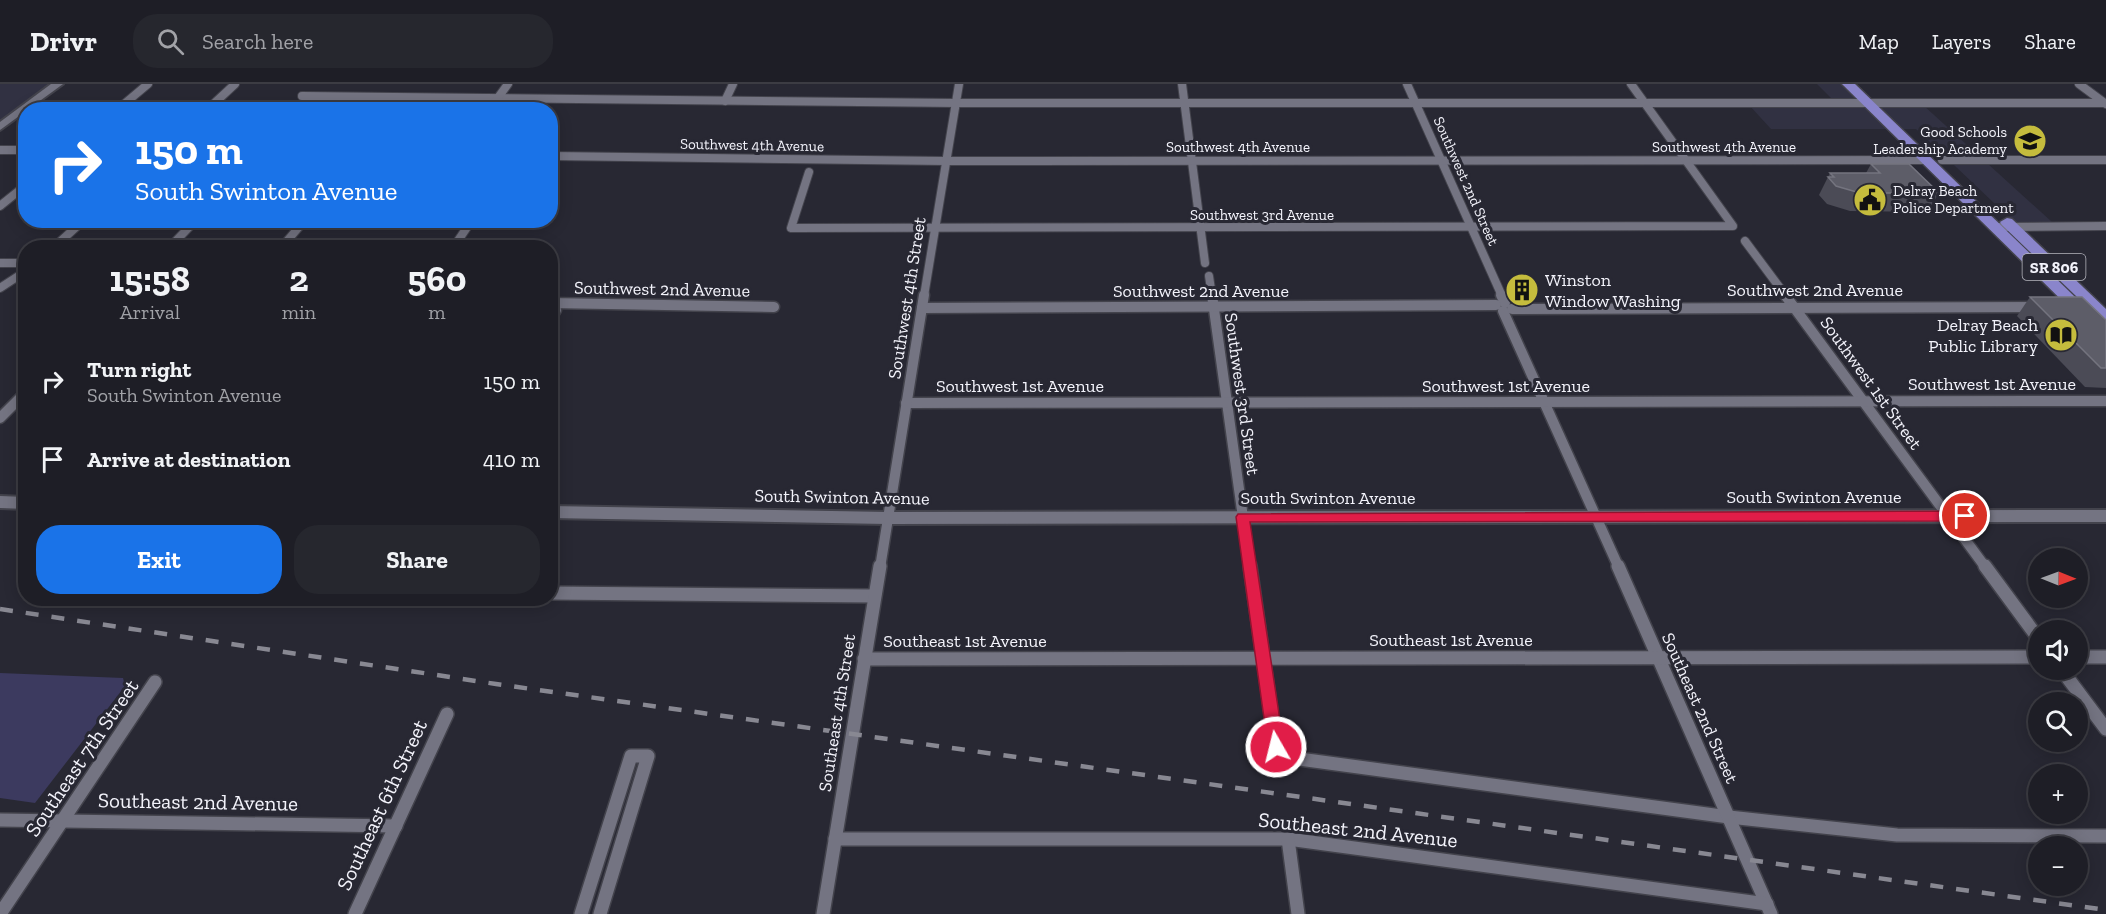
<!DOCTYPE html>
<html lang="en">
<head>
<meta charset="utf-8">
<style>
  body { margin:0; font-family:"Zilla Slab",serif; background:#26272e; color:#f1f3f6; height:100vh; display:flex; flex-direction:column; font-size:22px; white-space:nowrap }
  * { box-sizing:border-box; margin:0 }
  p { font-size:20px; color:#a1a2a7 }
  .icon { flex:none; width:33px; height:33px; fill:none; stroke:currentColor; stroke-width:2; stroke-linecap:round; stroke-linejoin:round }
  .map { position:relative; flex:1; overflow:hidden }
  .details { position:absolute; left:18px; top:156px; width:540px; height:366px; display:flex; flex-direction:column; background:#1e1e26; border-radius:24px; box-shadow:0 3px 15px #0003,0 0 0 2px #3c3c43 }
  .details>* { flex:none }
  .guide { position:absolute; left:18px; top:18px; width:540px; height:126px; border-radius:24px; box-shadow:0 3px 15px #0003,0 0 0 2px #3c3c43; background:#1a73e8; color:#fff; overflow:hidden }
  .needle { width:39px; rotate:91deg }
  .controls { position:absolute; left:2028px; top:464px; display:grid; gap:12px }
  .controls a { display:grid; place-items:center; width:60px; height:60px; border-radius:50%; background:#1e1e26; box-shadow:0 3px 15px #0003,0 0 0 2px #3c3c43; font-size:30px }
  .pin { position:absolute; display:grid; place-items:center; width:51px; height:51px; color:#fff; margin:-26px; border:3px solid #fff; border-radius:50%; box-shadow:0 2px 6px #0007 }
  .me { position:absolute; width:66px; margin:-33px; rotate:352deg; stroke-linejoin:round; filter:drop-shadow(0 0 4px #0008) }
  .turn { display:flex; align-items:center; gap:21px; height:126px; padding:0 18px; font-size:27px }
  .turn .icon { width:78px; height:78px; stroke-width:2.5 }
  .turn b { display:block; font-size:42px; line-height:51px }
  .eta { display:flex; justify-content:space-evenly; align-items:center; height:102px; text-align:center }
  .eta b { font-size:36px; font-weight:700; line-height:42px }
  .primary-button { display:flex; gap:12px; margin-top:auto; padding:12px 18px }
  .primary-button a { flex:1; height:69px; border-radius:24px; background:#1a73e8; color:#fff; font-size:24px; font-weight:700; line-height:69px; text-align:center }
  .primary-button a+a { background:#26272e; color:#f1f3f6 }
  ul { padding:0; list-style:none }
  li { display:flex; align-items:center; gap:18px; height:78px; padding:0 18px }
  li div { flex:1 }
  li b { display:block; font-size:22px }
  li em { font-style:normal }
  header { display:flex; align-items:center; gap:36px; box-sizing:border-box; height:84px; padding:0 30px; background:#1e1e26; border-bottom:2px solid #3c3c43 }
  header strong { font-size:28px }
  nav { display:flex; gap:33px; margin-inline-start:auto; font-size:21px }
  .search { width:420px; height:54px; background:#26272e; display:flex; align-items:center; gap:15px; box-sizing:border-box; padding:0 21px; border-radius:24px; color:#a1a2a7; font-size:22px }
  .map>svg:first-child { display:block }
  .built { fill:#313142 }
  .green { fill:#3c3a5f }
  .lines { fill:none; stroke-linecap:round; stroke-linejoin:round }
  .street-far2-casing { stroke:#43434c; stroke-width:10 }
  .street-far1-casing { stroke:#43434c; stroke-width:13 }
  .street-casing { stroke:#43434c; stroke-width:16 }
  .secondary-casing { stroke:#43434c; stroke-width:4 }
  .primary-casing { stroke:#43434c; stroke-width:3 }
  .street-far2 { stroke:#747482; stroke-width:8 }
  .street-far1 { stroke:#747482; stroke-width:10 }
  .street { stroke:#747482; stroke-width:13 }
  .secondary { fill:#747482; fill-rule:evenodd }
  .primary { fill:#8a85cb; fill-rule:evenodd }
  .rail { stroke:#888892; stroke-width:4.5; stroke-dasharray:13 13; stroke-linecap:butt }
  .wall { fill:#4b4b56 }
  .building { fill:#5d5d68; stroke:#74747f; stroke-width:1.5 }
  .route { fill:#e11d48; stroke:#92132f; stroke-width:1.5 }
  .labels { text-anchor:middle; stroke-width:6; stroke-linejoin:round; paint-order:stroke }
  .far-poi-label { font-size:15px; fill:#f3f3fb; stroke:#282833; text-anchor:end }
  .far-street-label { font-size:15px; fill:#f3f3fb; stroke:#282833 }
  .shield { fill:#282833; stroke:#b6b6bf; stroke-width:1.5 }
  .shield-label { font-size:16px; font-weight:bold; fill:#f3f3fb }
  .poi-label { font-size:18px; fill:#f3f3fb; stroke:#282833; text-anchor:start }
  .street-label { font-size:18px; fill:#f3f3fb; stroke:#282833 }
  .near-street-label { font-size:21px; fill:#f3f3fb; stroke:#282833 }
</style>
</head>
<body>
<header>
<strong>Drivr</strong>
<div class="search"><svg class="icon" aria-label="search" viewBox="0 0 24 24"><circle cx="10" cy="10" r="6"/><path d="M15 15l6 6"/></svg>Search here</div>
<nav><a>Map</a><a>Layers</a><a>Share</a></nav>
</header>
<div class="map">
<svg width="2106" height="830" viewBox="0 0 2106 830">
  <rect width="100%" height="100%" fill="#282833"/>
  <g class="built">
    <polygon points="0,0 52,0 0,38"/>
    <polygon points="1817,0 1842,0 1864,21 1923,21 2052,138 2014,138 1916,45 1771,45 1749,21 1838,21"/>
  </g>
  <polygon class="green" points="0,589 123,594 125,602 35,719 0,714"/>
  <g class="lines">
    <g class="street-far2-casing">
      <g id="street-far2">
        <polyline points="1182,0 1205,179"/>
        <polyline points="1407,0 1502,212"/>
        <polyline points="2079,0 2106,20"/>
        <polyline points="302,12 957,19 2106,19"/>
        <polyline points="725,17 733,0"/>
        <polyline points="117,26 148,0"/>
        <polyline points="207,26 235,0"/>
        <polyline points="489,26 508,0"/>
        <polyline points="0,66 26,66"/>
        <polyline points="550,72 946,77 1925,76"/>
        <polyline points="1942,76 2106,76"/>
        <polyline points="809,88 791,144 1733,142 1631,0"/>
        <polyline points="0,122 26,101"/>
        <polyline points="1994,143 2106,142"/>
        <polyline points="1745,157 1786,212"/>
        <polyline points="53,164 84,136"/>
        <polyline points="169,164 196,136"/>
        <polyline points="281,164 305,136"/>
        <polyline points="453,164 472,136"/>
        <polyline points="0,179 26,179"/>
        <polyline points="1209,192 1212,212"/>
        <polyline points="0,204 26,187"/>
        <polyline points="924,212 959,0"/>
      </g>
    </g>
    <g class="street-far1-casing">
      <g id="street-far1">
        <polyline points="1212,211 1250,484"/>
        <polyline points="1501,211 1505,219"/>
        <polyline points="1785,211 1986,484"/>
        <polyline points="550,219 774,223"/>
        <polyline points="922,224 1496,221"/>
        <polyline points="1512,225 2036,223"/>
        <polyline points="1503,227 1619,484"/>
        <polyline points="550,236 556,226"/>
        <polyline points="906,319 2106,317"/>
        <polyline points="0,334 26,308"/>
        <polyline points="880,484 924,211"/>
      </g>
    </g>
    <g class="street-casing">
      <g id="street">
        <polyline points="1250,482 1276,663 1292,674 1729,733 1897,751 2106,752"/>
        <polyline points="1618,482 1771,830"/>
        <polyline points="1985,482 2038,554"/>
        <polyline points="550,509 874,512"/>
        <polyline points="2078,573 2106,573"/>
        <polyline points="864,575 2038,573"/>
        <polyline points="2061,585 2106,645"/>
        <polyline points="0,736 396,742"/>
        <polyline points="835,755 1288,755 1767,820"/>
        <polyline points="1288,755 1298,830"/>
        <polyline points="0,830 155,598"/>
        <polyline points="355,830 447,630"/>
        <polyline points="581,830 631,672 648,672 600,830"/>
        <polyline points="823,830 880,482"/>
      </g>
    </g>
    <g class="secondary-casing">
      <g id="secondary">
        <polygon points="51,0 63,0 0,46 0,38"/>
        <polygon points="0,412 26,413 26,425 0,424"/>
        <polygon points="550,422 887,428 2106,426 2106,438 887,440 550,434"/>
      </g>
    </g>
    <g class="primary-casing">
      <g id="primary">
        <polygon points="1842,0 1855,0 2106,243 2106,257 2101,255"/>
        <polygon points="2007,134 2012,135 2106,225 2106,238 2101,236 2002,141 2000,138"/>
      </g>
    </g>
    <use href="#street-far2" class="street-far2"/>
    <use href="#street-far1" class="street-far1"/>
    <use href="#street" class="street"/>
    <use href="#secondary" class="secondary"/>
    <use href="#primary" class="primary"/>
    <polyline class="rail" points="0,525 496,600 2106,826"/>
  </g>
  <g class="wall">
    <polygon points="1871,80 1939,109 1928,128 1850,127 1827,120 1819,111 1830,89 1866,89"/>
    <polygon points="2030,213 2106,236 2106,304 2085,303 2017,232"/>
  </g>
  <g class="building">
    <polygon points="1871,80 1909,80 1939,109 1860,109 1836,102 1828,93 1834,93 1830,89 1880,89"/>
    <polygon points="2030,213 2082,213 2106,236 2106,284 2101,284"/>
  </g>
  <polygon class="route" points="1965,427 1972,432 1965,437 1250,438 1284,663 1282,668 1270,668 1268,663 1236,433 1238,430"/>
  <defs>
    <g id="school-disc" transform="scale(1.725)"><circle r="9.5" fill="#c5bc3d" stroke="#282833"/><path d="M0-5L7-2L0 1L-7-2ZM-4 1L0 2.5L4 1V4Q0 6-4 4Z" fill="#111"/></g>
    <g id="civic-disc" transform="scale(1.725)"><circle r="9.5" fill="#c5bc3d" stroke="#282833"/><path d="M-.6-6.5H3V-4.5H.6V-3L4-1V1h2V6H-6V1h2V-1L-.6-3ZM-1.2 2.5V6h2.4V2.5Z" fill="#111"/></g>
    <g id="building-disc" transform="scale(1.725)"><circle r="9.5" fill="#c5bc3d" stroke="#282833"/><path d="M-4-6H4V6H1V3H-1V6H-4ZM-2.5-4.3h1.7v1.8h-1.7ZM.8-4.3h1.7v1.8H.8ZM-2.5-1h1.7V.8h-1.7ZM.8-1h1.7V.8H.8Z" fill="#111"/></g>
    <g id="library-disc" transform="scale(1.725)"><circle r="9.5" fill="#c5bc3d" stroke="#282833"/><path d="M-6-4Q-3-5.5-.7-3.5V5Q-3 3-6 4ZM6-4Q3-5.5 .7-3.5V5Q3 3 6 4Z" fill="#111"/></g>
  </defs>
  <g fill-rule="evenodd">
    <use href="#school-disc" x="2030" y="57"/>
    <use href="#civic-disc" x="1870" y="116"/>
    <use href="#building-disc" x="1522" y="206"/>
    <use href="#library-disc" x="2061" y="251"/>
  </g>
  <g class="labels">
    <g class="far-poi-label">
      <text x="2007" y="53">Good Schools<tspan x="2007" dy="17">Leadership Academy</tspan></text>
      <text x="1893" y="112" text-anchor="start">Delray Beach<tspan x="1893" dy="17">Police Department</tspan></text>
    </g>
    <g class="far-street-label">
      <text transform="translate(752 61) rotate(1)" y="5">Southwest 4th Avenue</text>
      <text x="1238" y="68">Southwest 4th Avenue</text>
      <text x="1724" y="68">Southwest 4th Avenue</text>
      <text transform="translate(1466 97) rotate(66)" y="5">Southwest 2nd Street</text>
      <text x="1262" y="136">Southwest 3rd Avenue</text>
    </g>
    <rect class="shield" x="2022.5" y="170" width="63" height="26" rx="4.5"/>
    <g class="shield-label">
      <text x="2054" y="189">SR 806</text>
    </g>
    <g class="poi-label">
      <text x="1545" y="202">Winston<tspan x="1545" dy="21">Window Washing</tspan></text>
      <text x="2038" y="247" text-anchor="end">Delray Beach<tspan x="2038" dy="21">Public Library</tspan></text>
    </g>
    <g class="street-label">
      <text transform="translate(662 205) rotate(1)" y="6">Southwest 2nd Avenue</text>
      <text x="1815" y="212">Southwest 2nd Avenue</text>
      <text x="1201" y="213">Southwest 2nd Avenue</text>
      <text transform="translate(907 214) rotate(-81)" y="6">Southwest 4th Street</text>
      <text transform="translate(1871 299) rotate(54)" y="6">Southwest 1st Street</text>
      <text x="1992" y="306">Southwest 1st Avenue</text>
      <text x="1020" y="308">Southwest 1st Avenue</text>
      <text x="1506" y="308">Southwest 1st Avenue</text>
      <text transform="translate(1242 310) rotate(82)" y="6">Southwest 3rd Street</text>
      <text transform="translate(842 413) rotate(1)" y="6">South Swinton Avenue</text>
      <text x="1814" y="419">South Swinton Avenue</text>
      <text x="1328" y="420">South Swinton Avenue</text>
      <text x="1451" y="562">Southeast 1st Avenue</text>
      <text x="965" y="563">Southeast 1st Avenue</text>
      <text transform="translate(1700 624) rotate(66)" y="6">Southeast 2nd Street</text>
      <text transform="translate(837 629) rotate(-81)" y="6">Southeast 4th Street</text>
    </g>
    <g class="near-street-label">
      <text transform="translate(82 674) rotate(-56)" y="7">Southeast 7th Street</text>
      <text transform="translate(198 718) rotate(1)" y="7">Southeast 2nd Avenue</text>
      <text transform="translate(382 721) rotate(-65)" y="7">Southeast 6th Street</text>
      <text transform="translate(1358 746) rotate(6)" y="7">Southeast 2nd Avenue</text>
    </g>
  </g>
</svg>
<div class="controls">
<a><svg class="needle" viewBox="-14 -14 28 28"><path d="M0-13l5 13h-10z" fill="#e53935"/><path d="M0 13l5-13h-10z" fill="#a1a2a7"/></svg></a>
<a><svg class="icon" aria-label="sound" viewBox="0 0 24 24"><path d="M4 9h4l5-4v14l-5-4H4zM17 9q2 3 0 6"/></svg></a>
<a><svg class="icon" aria-label="search" viewBox="0 0 24 24"><circle cx="10" cy="10" r="6"/><path d="M15 15l6 6"/></svg></a>
<a>+</a>
<a>−</a>
</div>
<div class="pin" style="left:1965px;top:432px;background:#d93025"><svg class="icon" aria-label="arrive" viewBox="0 0 24 24"><path d="M6 21V4h12l-3 4 3 4H6"/></svg></div>
<svg class="me" style="left:1276px;top:663px" viewBox="-20 -20 40 40"><circle r="17" fill="#e11d48" stroke="#fff" stroke-width="3"/><path d="M0-11L8 9 0 5-8 9z" fill="#fff"/></svg>
<div class="guide">
<div class="turn"><svg class="icon" aria-label="right" viewBox="0 0 24 24"><path d="M7 20v-9h11M14 6l5 5-5 5"/></svg><div><b>150 m</b>South Swinton Avenue</div></div>
</div>
<section class="details">
<div class="eta">
<div><b>15:58</b><p>Arrival</p></div>
<div><b>2</b><p>min</p></div>
<div><b>560</b><p>m</p></div>
</div>
<ul>
<li><svg class="icon" aria-label="right" viewBox="0 0 24 24"><path d="M7 20v-9h11M14 6l5 5-5 5"/></svg><div><b>Turn right</b><p>South Swinton Avenue</p></div><em>150 m</em></li>
<li><svg class="icon" aria-label="arrive" viewBox="0 0 24 24"><path d="M6 21V4h12l-3 4 3 4H6"/></svg><div><b>Arrive at destination</b></div><em>410 m</em></li>
</ul>
<div class="primary-button"><a>Exit</a><a>Share</a></div>
</section>
</div>
</body>
</html>
